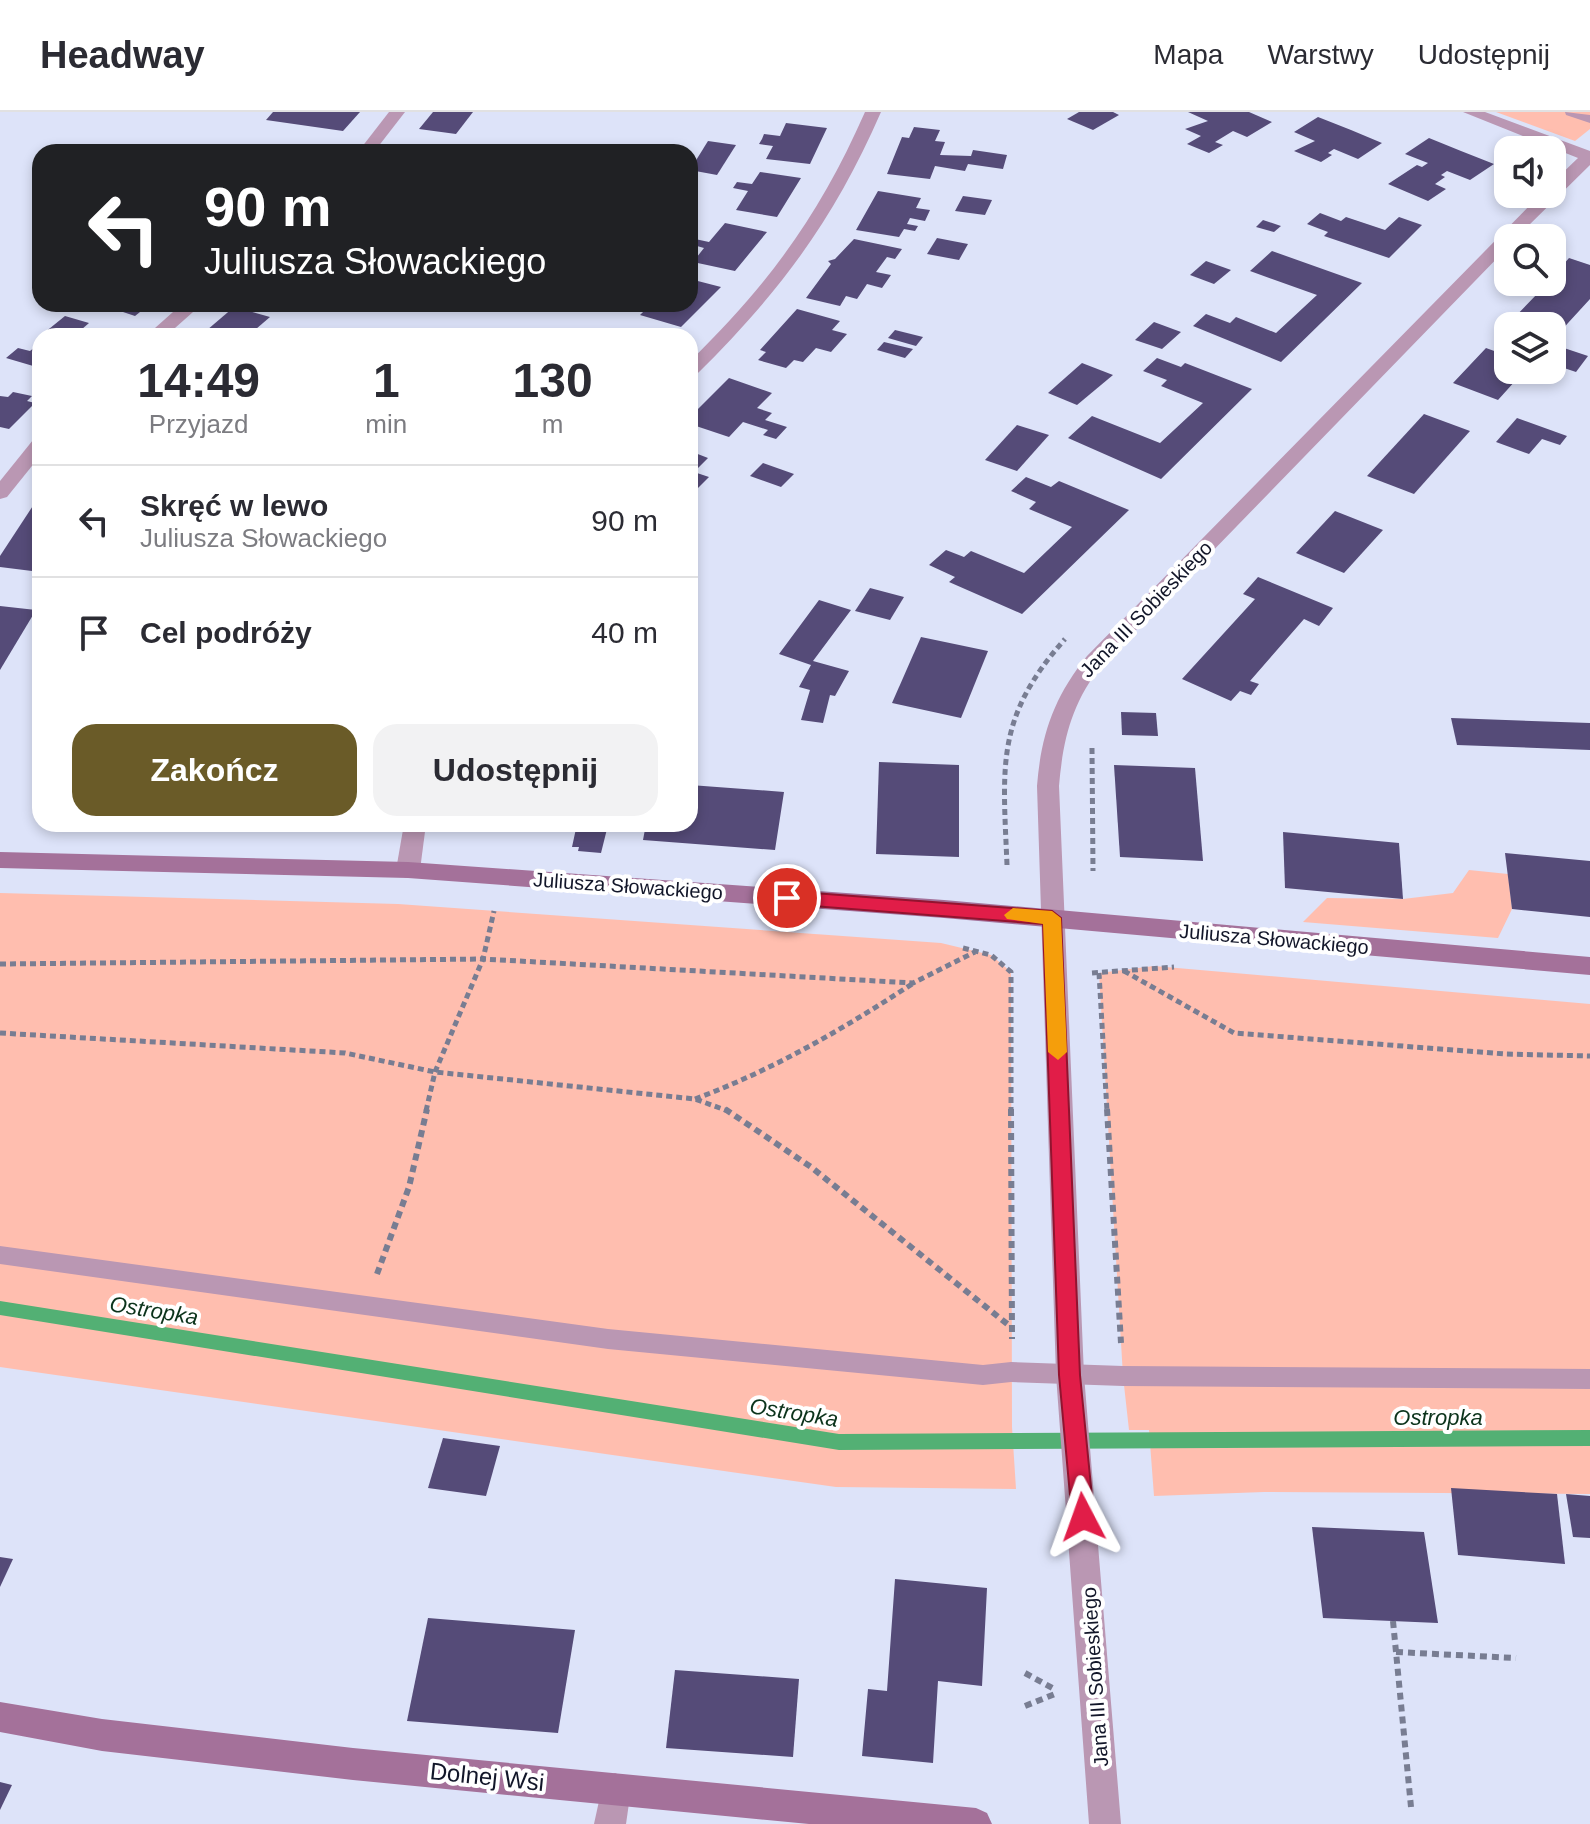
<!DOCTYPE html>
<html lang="pl">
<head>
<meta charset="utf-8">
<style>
  body { margin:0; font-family:Helvetica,sans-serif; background:#f2f2f3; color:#2b2b33; height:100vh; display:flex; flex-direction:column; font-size:30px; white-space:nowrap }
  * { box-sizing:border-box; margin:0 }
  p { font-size:26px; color:#7c7c81 }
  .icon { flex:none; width:44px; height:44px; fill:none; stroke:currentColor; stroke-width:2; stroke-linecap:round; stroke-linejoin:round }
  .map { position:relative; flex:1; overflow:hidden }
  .details { position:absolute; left:32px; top:216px; width:666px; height:504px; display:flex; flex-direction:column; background:#fff; border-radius:24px; box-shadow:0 4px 12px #0003 }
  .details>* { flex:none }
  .banner { position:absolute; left:32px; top:32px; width:666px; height:168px; border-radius:24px; box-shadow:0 4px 12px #0003; background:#202124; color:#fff; overflow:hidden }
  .buttons { position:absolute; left:1494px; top:24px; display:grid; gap:16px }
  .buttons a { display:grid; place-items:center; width:72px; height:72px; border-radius:16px; background:#fff; box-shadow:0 4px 12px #0003; font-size:40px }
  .pin { position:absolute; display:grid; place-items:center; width:68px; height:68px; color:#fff; margin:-34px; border:4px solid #fff; border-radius:50%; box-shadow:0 2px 8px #0007 }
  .me { position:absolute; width:88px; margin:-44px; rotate:356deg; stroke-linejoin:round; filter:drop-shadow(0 0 6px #0008) }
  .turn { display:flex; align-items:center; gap:28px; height:168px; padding:0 40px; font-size:36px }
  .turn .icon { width:104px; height:104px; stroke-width:2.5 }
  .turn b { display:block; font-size:56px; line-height:68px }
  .eta { display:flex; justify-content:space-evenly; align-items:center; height:136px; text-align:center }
  .eta b { font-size:48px; font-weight:800; line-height:56px }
  .cta { display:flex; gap:16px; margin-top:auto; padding:16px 40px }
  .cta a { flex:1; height:92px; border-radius:24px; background:#6a5b28; color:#fff; font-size:32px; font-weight:800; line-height:92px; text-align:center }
  .cta a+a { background:#f2f2f3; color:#2b2b33 }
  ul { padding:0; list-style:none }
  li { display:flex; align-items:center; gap:24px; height:112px; padding:0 40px; border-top:2px solid #e1e1e2 }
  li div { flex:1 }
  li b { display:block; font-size:30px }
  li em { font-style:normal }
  header { display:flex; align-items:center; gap:48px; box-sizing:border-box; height:112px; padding:0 40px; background:#fff; border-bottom:2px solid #e1e1e2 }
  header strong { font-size:38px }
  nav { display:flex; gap:44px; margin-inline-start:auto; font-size:28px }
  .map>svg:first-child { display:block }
  .green { fill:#ffbeaf }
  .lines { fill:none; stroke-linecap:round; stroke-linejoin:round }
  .stream { fill:#53b074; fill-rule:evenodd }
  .building { fill:#554b78 }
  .path-far1 { stroke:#787d92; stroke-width:5; stroke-dasharray:6 4; stroke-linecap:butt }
  .path { stroke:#787d92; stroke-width:6; stroke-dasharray:7 5; stroke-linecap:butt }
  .service { fill:#ba97b3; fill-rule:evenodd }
  .minor { fill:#ba97b3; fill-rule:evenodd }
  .secondary { fill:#a4719a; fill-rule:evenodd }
  .route { fill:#e11d48; stroke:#92132f; stroke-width:2 }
  .slow { fill:#f59e0b }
  .labels { text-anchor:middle; stroke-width:8; stroke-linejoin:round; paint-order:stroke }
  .street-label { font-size:20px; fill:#121629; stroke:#fff }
  .water-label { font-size:22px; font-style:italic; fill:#0b331b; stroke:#fff }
  .near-street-label { font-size:24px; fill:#121629; stroke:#fff }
</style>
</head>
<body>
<header>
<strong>Headway</strong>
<nav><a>Mapa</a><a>Warstwy</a><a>Udostępnij</a></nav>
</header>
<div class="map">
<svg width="1590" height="1712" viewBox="0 0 1590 1712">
  <rect width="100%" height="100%" fill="#dde3f9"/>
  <g class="green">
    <polygon points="1496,0 1590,0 1590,17 1575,29"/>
    <polygon points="1469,758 1508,762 1512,797 1498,826 1303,810 1327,786 1403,787 1453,781"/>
    <polygon points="0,781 398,792 941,831 991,843 1011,860 1012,1315 1016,1377 836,1375 0,1255"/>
    <polygon points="1154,854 1590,892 1590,1382 1264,1380 1154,1384 1149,1318 1129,1318 1123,1264 1099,861"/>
  </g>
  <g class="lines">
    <polygon class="stream" points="0,1189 839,1322 1590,1318 1590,1334 839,1338 0,1203"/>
  </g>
  <g class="building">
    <polygon points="273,0 360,0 343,19 266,8"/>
    <polygon points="433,0 473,0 456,22 419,17"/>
    <polygon points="1079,0 1113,0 1119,3 1093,18 1067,7"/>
    <polygon points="1188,0 1249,0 1272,10 1247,25 1233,19 1215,30 1223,33 1209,41 1187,32 1201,24 1185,17 1208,9"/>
    <polygon points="1318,5 1351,18 1382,31 1358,47 1334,37 1328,41 1332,43 1321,50 1294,39 1315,29 1294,20"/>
    <polygon points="786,11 827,16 810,52 766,47 773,34 759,32 762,27 764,22 780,24"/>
    <polygon points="914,15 940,18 935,29 945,30 940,43 971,44 973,38 1007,43 1003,57 968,52 965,59 935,54 930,67 887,62 902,25 909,26"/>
    <polygon points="1429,26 1461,39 1494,52 1470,68 1447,59 1441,63 1445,65 1435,72 1446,77 1428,89 1388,72 1417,53 1422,55 1428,51 1405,42"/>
    <polygon points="708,29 736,33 717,63 690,58"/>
    <polygon points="760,60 801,66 777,105 736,98 748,79 733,76 737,70 752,72"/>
    <polygon points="878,79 921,86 916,96 930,98 925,109 910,106 907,112 918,114 915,119 904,117 899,125 856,118"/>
    <polygon points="963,84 992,88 985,103 955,99"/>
    <polygon points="1320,101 1341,109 1346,105 1385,118 1399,105 1422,113 1389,146 1324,124 1328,120 1307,112"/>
    <polygon points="1263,108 1281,114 1274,120 1256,115"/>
    <polygon points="725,111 767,120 735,159 693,150 704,136 690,132 695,127 709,130"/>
    <polygon points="937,126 968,132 959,148 927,142"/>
    <polygon points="854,127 902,137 895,147 887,145 876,160 891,163 882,176 867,172 857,187 846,184 840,194 806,186 831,152 828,149 835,147"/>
    <polygon points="1272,139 1362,171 1281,250 1193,214 1206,202 1230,211 1236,205 1276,221 1317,183 1250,159"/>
    <polygon points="1569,146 1590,153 1590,187 1568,211 1556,225 1552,224 1552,214 1524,214 1511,209 1540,179 1530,176 1534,171 1544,174 1552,170 1552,158 1557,160"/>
    <polygon points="1206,149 1231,158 1214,172 1190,163"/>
    <polygon points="690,167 721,175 681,215 640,203 651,192 690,192"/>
    <polygon points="99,192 150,192 135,204"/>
    <polygon points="234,195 270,205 248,224 200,224"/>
    <polygon points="797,197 840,209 832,218 847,222 831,240 816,236 803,250 794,248 786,256 758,248 766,240 760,238"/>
    <polygon points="65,204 89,211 74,224 51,224 44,221"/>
    <polygon points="1154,210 1181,220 1162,237 1135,228"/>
    <polygon points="895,218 923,225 916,234 888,226"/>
    <polygon points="884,230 913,237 905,246 877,238"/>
    <polygon points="40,231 40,256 6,246 18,236 30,239"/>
    <polygon points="1558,234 1588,244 1576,260 1552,252 1552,241"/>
    <polygon points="1486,236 1508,244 1508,258 1525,258 1498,288 1453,271"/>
    <polygon points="1157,246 1181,255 1185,251 1252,277 1161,367 1068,326 1092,304 1160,331 1203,291 1161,274 1167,268 1143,259"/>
    <polygon points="1082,251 1113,263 1077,293 1048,281"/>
    <polygon points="729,266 772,281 757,296 772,301 765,308 787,315 776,327 763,323 768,318 743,310 729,325 690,312 690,305"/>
    <polygon points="13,280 32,284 27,289 35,291 9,317 0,315 0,284 8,285"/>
    <polygon points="1424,302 1470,319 1414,382 1367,364"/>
    <polygon points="1517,306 1567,324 1560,333 1542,327 1529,342 1496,330"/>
    <polygon points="1017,313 1049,323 1017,359 985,348"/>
    <polygon points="690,339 708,346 694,360 709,365 692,382"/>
    <polygon points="763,351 794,362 781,375 750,364"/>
    <polygon points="1026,365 1051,375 1059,369 1129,398 1022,502 949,470 955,465 929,453 946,438 964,445 971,439 1024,461 1072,415 1029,397 1036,390 1011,379"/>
    <polygon points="40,383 40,460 0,455 0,444"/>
    <polygon points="1335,399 1383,418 1344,461 1296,441"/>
    <polygon points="1258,465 1333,496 1319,514 1304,507 1250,569 1259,572 1251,583 1240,579 1231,589 1182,567 1255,487 1243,482"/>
    <polygon points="870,476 904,485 890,508 855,499"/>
    <polygon points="819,488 851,498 813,549 849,559 835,584 830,583 823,611 801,608 810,578 799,575 811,553 779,542"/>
    <polygon points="0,494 36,498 0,558"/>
    <polygon points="921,525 988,539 961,606 892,591"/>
    <polygon points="1121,600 1156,601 1158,624 1122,623"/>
    <polygon points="1451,606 1590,611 1590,638 1457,633"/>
    <polygon points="879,650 959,653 959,745 876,742"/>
    <polygon points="1114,653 1195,656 1203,749 1120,745"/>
    <polygon points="690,673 784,680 775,738 643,728 646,712 690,712"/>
    <polygon points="577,712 608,713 601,741 578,739 579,735 572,735"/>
    <polygon points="1283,720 1399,731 1403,787 1285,776"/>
    <polygon points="1505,741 1590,749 1590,805 1512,797"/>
    <polygon points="443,1326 500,1334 486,1384 428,1376"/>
    <polygon points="1451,1376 1557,1382 1565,1452 1458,1443"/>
    <polygon points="1566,1382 1590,1384 1590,1426 1573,1425"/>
    <polygon points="1312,1415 1424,1420 1438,1511 1323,1506"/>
    <polygon points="0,1445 13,1447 0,1475"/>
    <polygon points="895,1467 987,1476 982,1574 938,1569 933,1651 862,1644 868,1577 887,1579"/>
    <polygon points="428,1506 575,1518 558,1621 407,1609"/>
    <polygon points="675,1558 799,1567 793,1645 666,1636"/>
    <polygon points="0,1670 12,1673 0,1698"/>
  </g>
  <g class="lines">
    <g class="path-far1">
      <polyline points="1092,636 1093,759"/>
      <path d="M1007,753C1003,654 995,606 1065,527"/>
      <polyline points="963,836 991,843 1011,860 1011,999"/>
      <polyline points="0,852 483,847 913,871 975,840"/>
      <polyline points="1124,859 1234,921 1505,942 1590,944"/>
      <polyline points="1092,861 1174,855"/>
      <polyline points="1099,861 1107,999"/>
      <polyline points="0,921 345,941 435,960 695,987 728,999"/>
      <path d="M695,987C773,958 843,917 912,872"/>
      <polyline points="426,999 435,960 483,847 494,799"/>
    </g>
    <g class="path">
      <polyline points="725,997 811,1055 1011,1215"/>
      <polyline points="1011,997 1012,1227"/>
      <polyline points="1107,997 1121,1231"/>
      <polyline points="377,1162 409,1075 427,997"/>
      <polyline points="1393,1509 1411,1695"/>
      <polyline points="1396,1540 1516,1546"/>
      <polyline points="1025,1561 1056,1578"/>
      <polyline points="1025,1594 1055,1582"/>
    </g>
    <g class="service">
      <polygon points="1565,0 1590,3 1590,11 1566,3"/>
      <polygon points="0,1134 608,1217 983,1253 1011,1250 1123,1254 1590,1257 1590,1277 1123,1274 1011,1270 983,1273 608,1237 0,1152"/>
    </g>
    <g class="minor">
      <polygon points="389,0 405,0 374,40 358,40"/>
      <path d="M865,0H881C834,108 780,180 696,263L690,264V249C770,171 820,102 865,0Z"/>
      <path d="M1463,0H1485L1590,39V53L1516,126H1508V135L1101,554C1072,591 1063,627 1059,674L1084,1263L1121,1712H1089L1056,1263L1037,674C1041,623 1054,585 1087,544L1541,82H1552V71L1578,46Z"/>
      <polygon points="182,192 202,192 166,224 146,224"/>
      <polygon points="40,326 40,344 7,385 0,387 0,369 33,328"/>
      <polygon points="404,712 426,712 420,758 416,764 408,766 400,764 396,758"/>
      <polygon points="615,1661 626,1666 631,1677 626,1712 594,1712 604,1666"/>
    </g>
    <g class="secondary">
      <polygon points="0,740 408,750 944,788 1590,845 1590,863 944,806 408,766 0,756"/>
      <polygon points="0,1590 102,1607 353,1636 976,1696 987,1701 992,1712 809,1712 353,1668 102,1639 0,1620"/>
    </g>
  </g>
  <polygon class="route" points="787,779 1052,799 1061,806 1080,1263 1094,1405 1091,1412 1083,1415 1075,1412 1072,1405 1059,1263 1043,812 787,792 778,786"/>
  <polygon class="slow" points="1013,796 1052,799 1061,806 1067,940 1058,948 1048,940 1043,812 1007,807 1004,803"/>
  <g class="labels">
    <g class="street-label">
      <text transform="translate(1146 497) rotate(-46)" y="7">Jana III Sobieskiego</text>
      <text transform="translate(628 774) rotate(4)" y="7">Juliusza Słowackiego</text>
      <text transform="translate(1274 827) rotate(5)" y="7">Juliusza Słowackiego</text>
      <text transform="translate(1095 1565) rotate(-94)" y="7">Jana III Sobieskiego</text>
    </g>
    <g class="water-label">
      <text transform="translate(154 1198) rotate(9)" y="8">Ostropka</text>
      <text transform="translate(794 1300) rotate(9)" y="8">Ostropka</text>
      <text x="1438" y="1313">Ostropka</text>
    </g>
    <g class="near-street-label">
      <text transform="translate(487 1665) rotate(6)" y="8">Dolnej Wsi</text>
    </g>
  </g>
</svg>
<div class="buttons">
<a><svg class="icon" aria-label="sound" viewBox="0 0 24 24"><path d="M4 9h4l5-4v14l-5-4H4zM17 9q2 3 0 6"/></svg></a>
<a><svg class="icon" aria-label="search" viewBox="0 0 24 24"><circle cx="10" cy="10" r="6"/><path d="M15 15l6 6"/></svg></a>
<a><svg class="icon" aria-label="layers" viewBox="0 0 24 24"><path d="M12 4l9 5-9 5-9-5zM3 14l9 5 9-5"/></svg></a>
</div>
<div class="pin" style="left:787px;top:786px;background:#d93025"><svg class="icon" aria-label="arrive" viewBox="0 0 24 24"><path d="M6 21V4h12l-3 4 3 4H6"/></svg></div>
<svg class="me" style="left:1083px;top:1405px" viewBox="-20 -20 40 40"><path d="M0-17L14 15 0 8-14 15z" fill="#e11d48" stroke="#fff" stroke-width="4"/></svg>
<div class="banner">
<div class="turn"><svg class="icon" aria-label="left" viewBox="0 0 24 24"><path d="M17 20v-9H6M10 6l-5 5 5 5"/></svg><div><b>90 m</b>Juliusza Słowackiego</div></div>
</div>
<section class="details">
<div class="eta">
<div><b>14:49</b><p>Przyjazd</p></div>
<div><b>1</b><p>min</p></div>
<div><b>130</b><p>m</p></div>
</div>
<ul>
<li><svg class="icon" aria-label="left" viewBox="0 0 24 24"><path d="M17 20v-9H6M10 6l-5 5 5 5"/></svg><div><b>Skręć w lewo</b><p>Juliusza Słowackiego</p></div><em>90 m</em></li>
<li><svg class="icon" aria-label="arrive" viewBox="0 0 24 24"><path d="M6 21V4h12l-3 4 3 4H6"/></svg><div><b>Cel podróży</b></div><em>40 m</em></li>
</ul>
<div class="cta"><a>Zakończ</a><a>Udostępnij</a></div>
</section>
</div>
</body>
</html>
